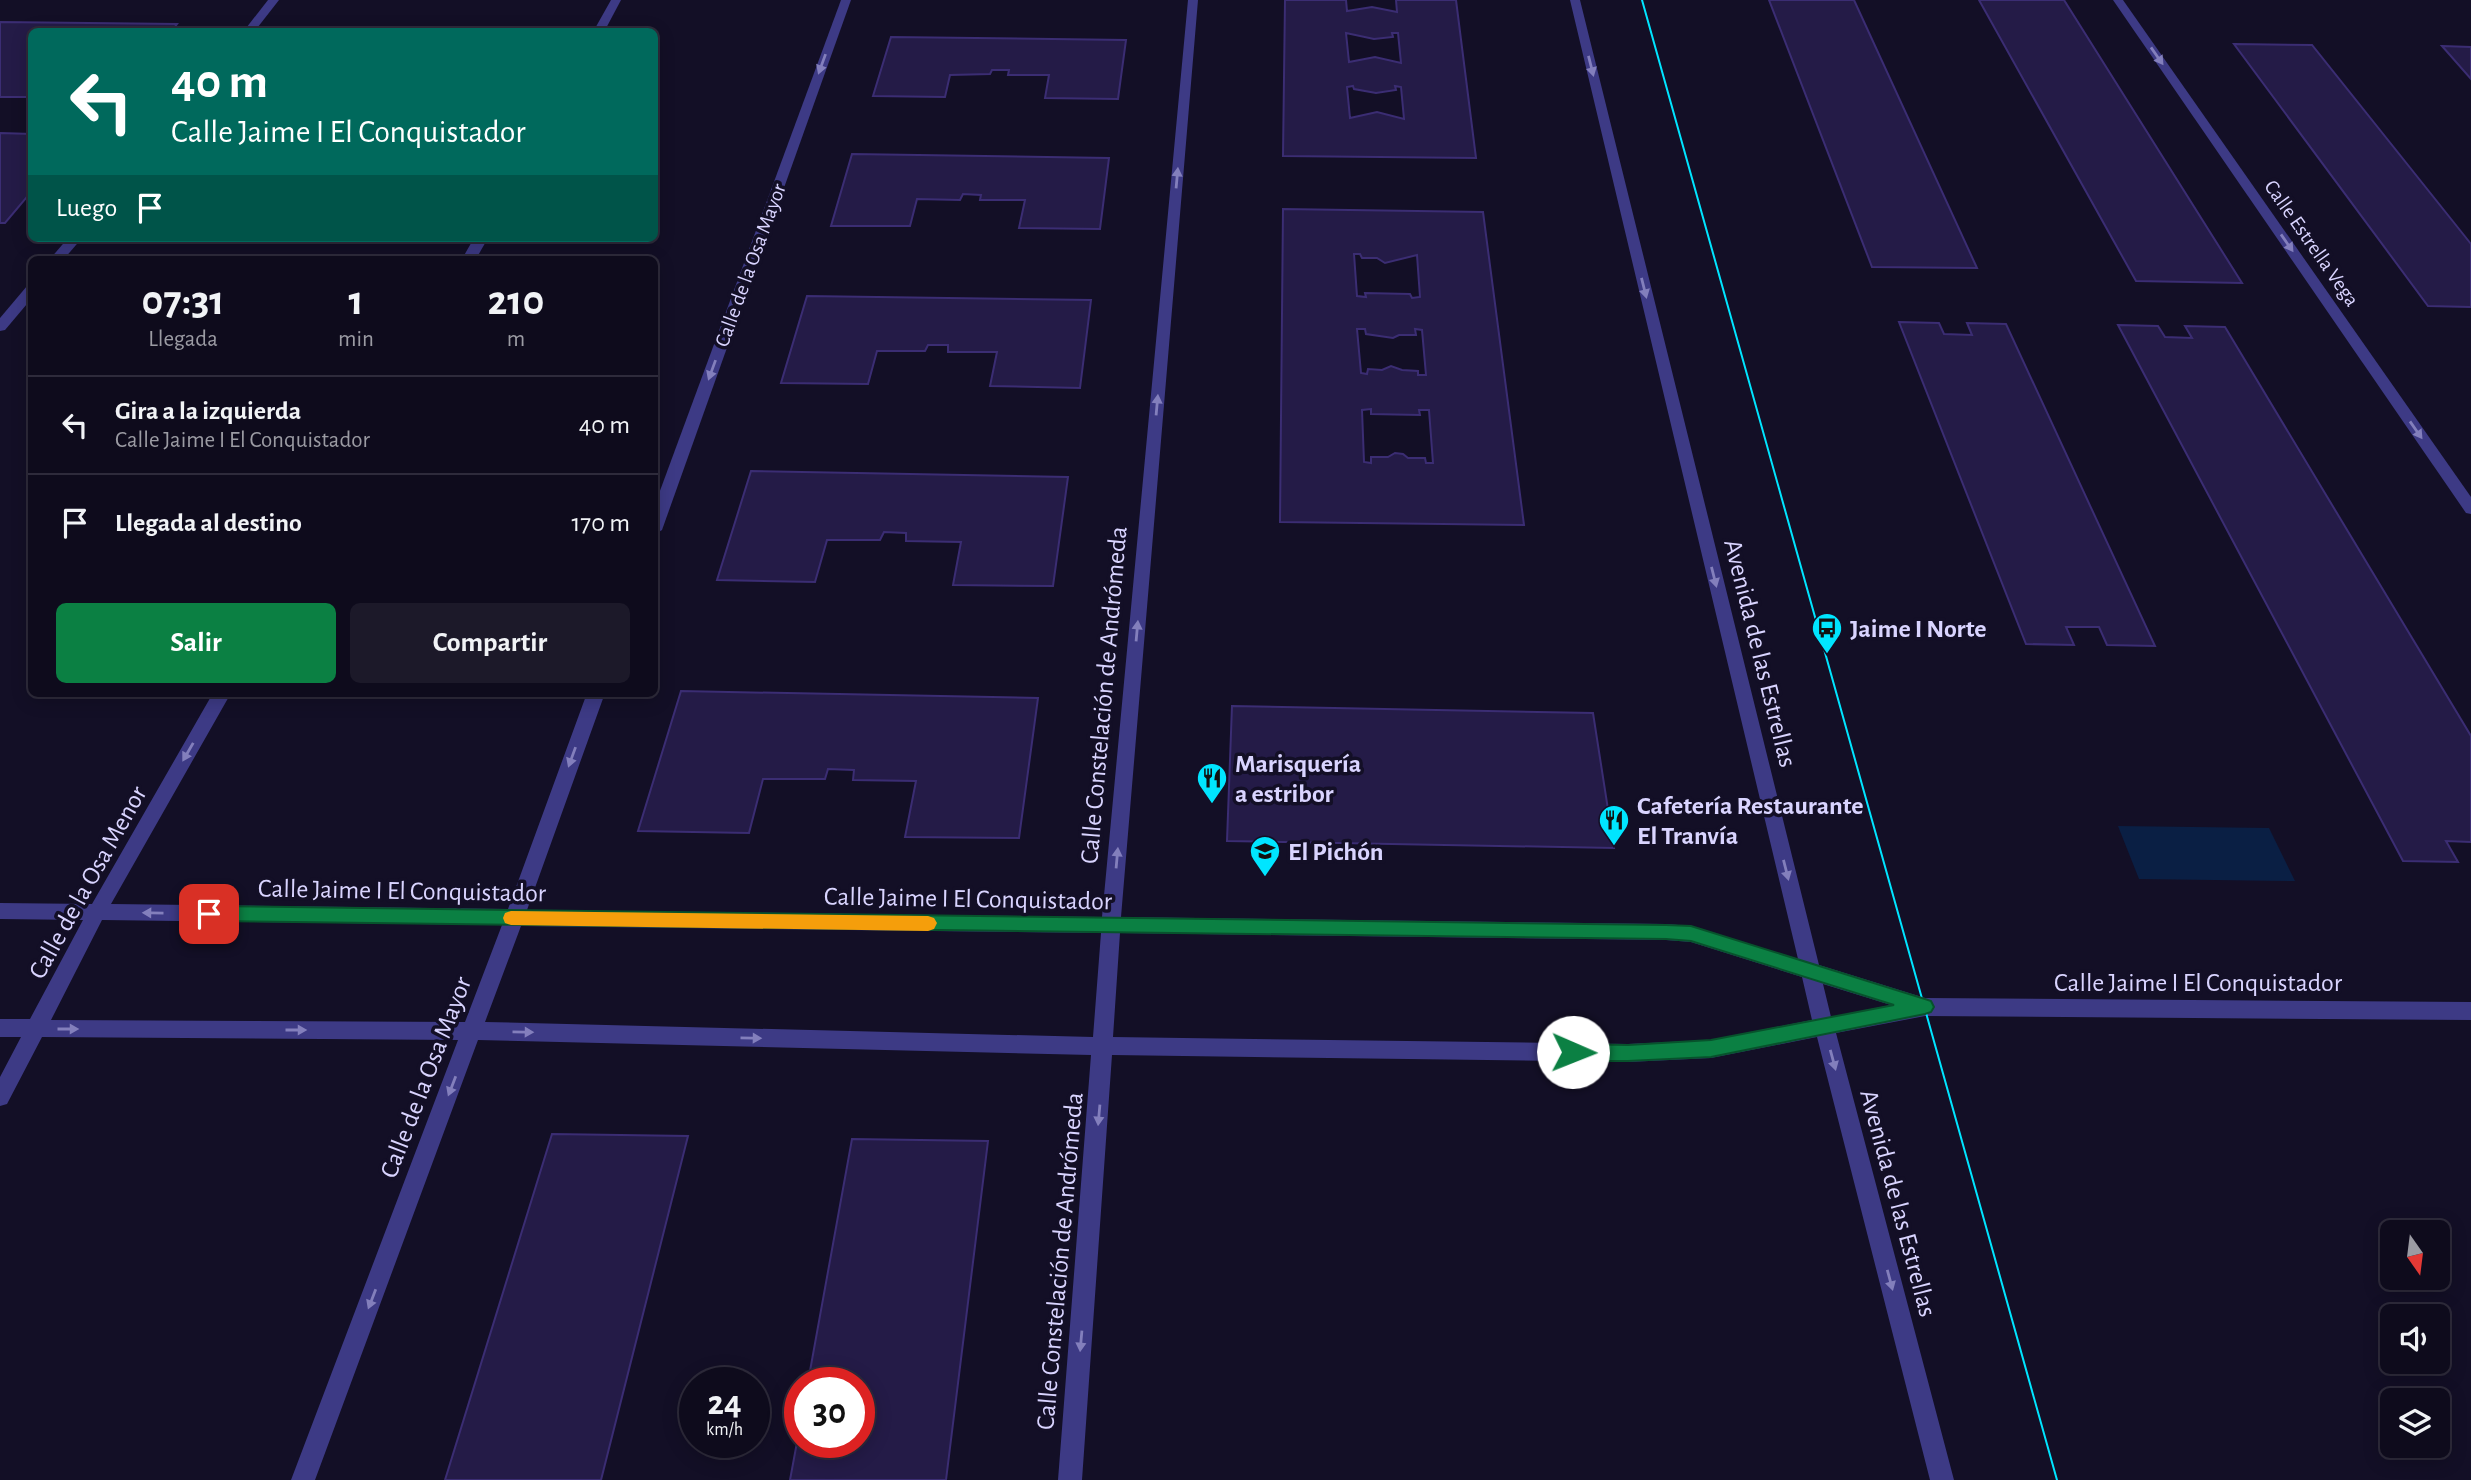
<!DOCTYPE html>
<html lang="es">
<head>
<meta charset="utf-8">
<style>
  body { margin:0; font-family:"Alegreya Sans",sans-serif; background:#1c1929; color:#f1f3f6; height:100vh; display:flex; flex-direction:column; font-size:26px; white-space:nowrap }
  * { box-sizing:border-box; margin:0 }
  p { font-size:23px; color:#9b9ba3 }
  .icon { flex:none; width:38px; height:38px; fill:none; stroke:currentColor; stroke-width:2; stroke-linecap:round; stroke-linejoin:round }
  .map { position:relative; flex:1; overflow:hidden }
  .details { position:absolute; left:28px; top:256px; width:630px; height:441px; display:flex; flex-direction:column; background:#0e0b1c; border-radius:10px; box-shadow:0 4px 18px #0003,0 0 0 2px #2e2b3b }
  .details>* { flex:none }
  .banner { position:absolute; left:28px; top:28px; width:630px; height:214px; border-radius:10px; box-shadow:0 4px 18px #0003,0 0 0 2px #2e2b3b; background:#00695c; color:#fff; overflow:hidden }
  .needle { width:46px; rotate:166deg }
  .controls { position:absolute; left:2380px; top:1220px; display:grid; gap:14px }
  .controls a { display:grid; place-items:center; width:70px; height:70px; border-radius:10px; background:#0e0b1c; box-shadow:0 4px 18px #0003,0 0 0 2px #2e2b3b; font-size:35px }
  .speed { position:absolute; left:679px; top:1367px; display:flex; gap:14px; font-size:35px; font-weight:700; text-align:center }
  .speed>* { display:grid; place-content:center; width:91px; height:91px; border-radius:50%; background:#0e0b1c; box-shadow:0 4px 18px #0003,0 0 0 2px #2e2b3b; line-height:1 }
  .speed small { font-size:18px; font-weight:400 }
  .speed .limit { border:10px solid #d22; background:#fff; color:#111 }
  .pin { position:absolute; display:grid; place-items:center; width:60px; height:60px; color:#fff; margin:-30px; border-radius:14px; box-shadow:0 4px 10px #0006 }
  .me { position:absolute; width:77px; margin:-38px; rotate:91deg; stroke-linejoin:round; filter:drop-shadow(0 0 5px #0008) }
  .turn { display:flex; align-items:center; gap:24px; height:147px; padding:0 28px; font-size:32px }
  .turn .icon { width:91px; height:91px; stroke-width:2.5 }
  .turn b { display:block; font-size:49px; line-height:60px }
  .then { display:flex; align-items:center; height:66px; padding:0 28px; background:#0003; gap:14px; font-size:26px }
  .eta { display:flex; justify-content:space-evenly; align-items:center; height:119px; text-align:center }
  .eta b { font-size:42px; font-weight:700; line-height:49px }
  .cta { display:flex; gap:14px; margin-top:auto; padding:14px 28px }
  .cta a { flex:1; height:80px; border-radius:10px; background:#0b8043; color:#fff; font-size:28px; font-weight:700; line-height:80px; text-align:center }
  .cta a+a { background:#1c1929; color:#f1f3f6 }
  ul { padding:0; list-style:none }
  li { display:flex; align-items:center; gap:21px; height:98px; padding:0 28px; border-top:2px solid #2e2b3b }
  li div { flex:1 }
  li b { display:block; font-size:26px }
  li em { font-style:normal }
  .map>svg:first-child { display:block }
  .water { fill:#0a1f44 }
  .building { fill:#241b47; stroke:#3b2d73; stroke-width:2; fill-rule:evenodd }
  .lines { fill:none; stroke-linecap:round; stroke-linejoin:round }
  .minor { fill:#3d3a85; fill-rule:evenodd }
  .tram { stroke:#00e5ff; stroke-width:2 }
  .oneway { fill:#837fbc }
  .route { fill:#0b8043; stroke:#07532c; stroke-width:2 }
  .slow { fill:#f59e0b }
  .labels { text-anchor:middle; stroke-width:7; stroke-linejoin:round; paint-order:stroke }
  .far-street-label { font-size:21px; fill:#d9d4ff; stroke:#130f26 }
  .poi-label { font-size:26px; font-weight:bold; fill:#d9d4ff; stroke:#130f26; text-anchor:start }
  .street-label { font-size:26px; fill:#d9d4ff; stroke:#130f26 }
</style>
</head>
<body>
<div class="map">
<svg width="2471" height="1480" viewBox="0 0 2471 1480">
  <rect width="100%" height="100%" fill="#130f26"/>
  <polygon class="water" points="2118,826 2269,828 2295,881 2139,879"/>
  <g class="building">
    <path d="M1285,0H1346L1347,11L1372,7L1397,12L1396,0H1456L1476,158L1283,156ZM1346,33L1374,39L1393,37L1392,33H1398L1401,63L1375,57L1349,62ZM1353,86L1354,89L1376,93L1396,90L1395,86L1401,87L1404,119L1377,112L1350,118L1347,87Z"/>
    <polygon points="1769,0 1854,0 1977,268 1872,267"/>
    <polygon points="1979,0 2064,0 2242,283 2136,281"/>
    <polygon points="0,22 177,24 171,32 32,32 32,97 0,97"/>
    <polygon points="891,37 1126,40 1118,99 1045,98 1049,75 1008,75 1009,70 992,70 990,74 950,75 945,97 873,96"/>
    <polygon points="2234,44 2312,45 2471,244 2471,307 2428,306"/>
    <polygon points="2442,46 2471,47 2471,79"/>
    <polygon points="0,133 32,134 32,191 5,223 0,223"/>
    <polygon points="852,154 1109,158 1100,229 1019,228 1025,200 980,200 981,195 963,194 960,200 917,199 910,226 831,226"/>
    <path d="M1283,209L1483,212L1524,525L1280,522ZM1354,254H1360L1362,258H1377L1385,263L1417,255L1420,297L1412,298L1410,294L1365,293L1366,297L1357,296ZM1357,329H1365L1366,334L1393,338L1399,335H1416L1415,329L1422,330L1426,375H1418V371L1402,370L1391,366L1382,370L1368,369L1367,374L1361,373ZM1371,409V414L1420,415L1419,410H1429L1433,463H1426L1425,458H1408L1403,454L1395,453L1388,457H1371V463L1364,462L1362,410Z"/>
    <polygon points="807,296 1091,300 1080,388 990,386 997,352 948,352 948,345 928,345 925,351 877,351 868,384 781,383"/>
    <polygon points="1899,322 1939,323 1944,334 1972,335 1967,323 2006,324 2155,646 2107,645 2099,627 2066,627 2074,645 2026,644"/>
    <polygon points="2118,325 2158,326 2165,337 2192,338 2185,326 2225,327 2471,736 2471,842 2446,841 2458,862 2403,861"/>
    <polygon points="751,471 1068,477 1053,586 953,585 961,542 906,541 906,533 884,532 880,540 827,540 815,582 717,580"/>
    <polygon points="681,691 1038,698 1019,838 905,837 916,781 853,780 854,770 828,769 825,779 763,779 749,833 638,831"/>
    <polygon points="1232,706 1593,713 1614,848 1227,841"/>
    <polygon points="552,1134 688,1136 601,1480 445,1480"/>
    <polygon points="852,1139 988,1141 946,1480 790,1480 800,1426 800,1442 859,1442 859,1382 808,1382"/>
  </g>
  <g class="lines">
    <g class="minor">
      <polygon points="268,0 279,0 254,32 243,32"/>
      <polygon points="611,0 621,0 604,32 593,32"/>
      <polygon points="841,0 851,0 662,530 654,535 654,507"/>
      <path d="M1188,0H1198L1121,917L1666,924L1691,926L1798,959L1570,0H1580L1819,965L1925,998L2471,1002V1020L1925,1016L1836,1033L1954,1480H1930L1817,1037L1711,1058L1628,1062L1112,1055L1082,1480H1058L1091,1055L478,1040L315,1480H291L458,1040L42,1037L7,1104L0,1106V1077L21,1037H0V1019H30L83,920L0,919V903L92,904L213,693H231L111,904L508,909L587,693H605L527,910L1102,917ZM102,920L502,925L465,1022L51,1020ZM521,926L1101,933L1093,1037L485,1022ZM1120,933L1666,940L1691,942L1802,977L1812,1020L1711,1040L1628,1044L1113,1037ZM1823,984L1891,1005L1831,1017Z"/>
      <polygon points="2113,0 2123,0 2471,497 2471,514 2466,513"/>
      <polygon points="68,238 82,238 64,259 50,259"/>
      <polygon points="474,238 488,238 476,259 462,259"/>
      <polygon points="32,285 32,298 5,330 0,331 0,318 27,286"/>
    </g>
    <polyline class="tram" points="1642,0 2057,1480"/>
  </g>
  <defs><path id="oneway-solid" d="M-6-.8H1V-3.2L6.5 0L1 3.2V.8H-6Z" transform="scale(1.75)"/></defs>
  <g class="oneway">
    <use href="#oneway-solid" transform="translate(2157 56) rotate(55)"/>
    <use href="#oneway-solid" transform="translate(822 64) rotate(110)"/>
    <use href="#oneway-solid" transform="translate(1591 66) rotate(76)"/>
    <use href="#oneway-solid" transform="translate(1177 178) rotate(-85)"/>
    <use href="#oneway-solid" transform="translate(2287 243) rotate(55)"/>
    <use href="#oneway-solid" transform="translate(1644 288) rotate(76)"/>
    <use href="#oneway-solid" transform="translate(712 370) rotate(110)"/>
    <use href="#oneway-solid" transform="translate(1157 405) rotate(-85)"/>
    <use href="#oneway-solid" transform="translate(2416 430) rotate(55)"/>
    <use href="#oneway-solid" transform="translate(1714 577) rotate(76)"/>
    <use href="#oneway-solid" transform="translate(1137 631) rotate(-85)"/>
    <use href="#oneway-solid" transform="translate(188 752) rotate(120)"/>
    <use href="#oneway-solid" transform="translate(572 757) rotate(110)"/>
    <use href="#oneway-solid" transform="translate(1117 858) rotate(-85)"/>
    <use href="#oneway-solid" transform="translate(1786 870) rotate(76)"/>
    <use href="#oneway-solid" transform="translate(153 913) rotate(-179)"/>
    <use href="#oneway-solid" transform="translate(68 1029)"/>
    <use href="#oneway-solid" transform="translate(296 1030)"/>
    <use href="#oneway-solid" transform="translate(523 1032) rotate(1)"/>
    <use href="#oneway-solid" transform="translate(751 1038) rotate(1)"/>
    <use href="#oneway-solid" transform="translate(1833 1060) rotate(75)"/>
    <use href="#oneway-solid" transform="translate(452 1086) rotate(111)"/>
    <use href="#oneway-solid" transform="translate(1099 1115) rotate(95)"/>
    <use href="#oneway-solid" transform="translate(1890 1280) rotate(75)"/>
    <use href="#oneway-solid" transform="translate(372 1299) rotate(111)"/>
    <use href="#oneway-solid" transform="translate(1081 1341) rotate(95)"/>
  </g>
  <polygon class="route" points="209,906 1666,925 1691,926 1925,999 1931,1001 1934,1007 1931,1012 1925,1014 1711,1057 1628,1061 1573,1061 1566,1058 1563,1052 1566,1047 1573,1044 1628,1045 1711,1040 1894,1005 1691,941 1666,939 209,921 202,919 200,914 202,909"/>
  <polygon class="slow" points="511,911 928,916 934,918 937,923 934,929 928,931 511,925 505,923 503,918 505,913"/>
  <defs>
    <g id="bus-pin" transform="scale(1.575)"><path d="M0 17L-7.5 6A9.5 9.5 0 1 1 7.5 6Z" fill="#00e5ff" stroke="#130f26"/><path d="M-5-6H5V4H4V6H2V4H-2V6H-4V4H-5ZM-3.5-4V0h7V-4ZM-3.5 1.2v1.5H-2V1.2ZM2 1.2v1.5H3.5V1.2Z" fill="#111"/></g>
    <g id="restaurant-pin" transform="scale(1.575)"><path d="M0 17L-7.5 6A9.5 9.5 0 1 1 7.5 6Z" fill="#00e5ff" stroke="#130f26"/><path d="M-5-6h1v4h1v-4h1v4h1v-4h1v5L-1.5 .5V6h-2V.5L-5-1ZM5-6V6H3V1.5H1.5Q1.5-4 5-6Z" fill="#111"/></g>
    <g id="school-pin" transform="scale(1.575)"><path d="M0 17L-7.5 6A9.5 9.5 0 1 1 7.5 6Z" fill="#00e5ff" stroke="#130f26"/><path d="M0-5L7-2L0 1L-7-2ZM-4 1L0 2.5L4 1V4Q0 6-4 4Z" fill="#111"/></g>
  </defs>
  <g fill-rule="evenodd">
    <use href="#bus-pin" x="1827" y="628"/>
    <use href="#restaurant-pin" x="1212" y="778"/>
    <use href="#restaurant-pin" x="1614" y="820"/>
    <use href="#school-pin" x="1265" y="851"/>
  </g>
  <g class="labels">
    <g class="far-street-label">
      <text transform="translate(2312 243) rotate(55)" y="7">Calle Estrella Vega</text>
      <text transform="translate(750 265) rotate(-70)" y="7">Calle de la Osa Mayor</text>
    </g>
    <g class="poi-label">
      <text x="1850" y="637">Jaime I Norte</text>
      <text x="1235" y="772">Marisquería<tspan x="1235" dy="30">a estribor</tspan></text>
      <text x="1637" y="814">Cafetería Restaurante<tspan x="1637" dy="30">El Tranvía</tspan></text>
      <text x="1288" y="860">El Pichón</text>
    </g>
    <g class="street-label">
      <text transform="translate(1761 653) rotate(76)" y="9">Avenida de las Estrellas</text>
      <text transform="translate(1103 695) rotate(-85)" y="9">Calle Constelación de Andrómeda</text>
      <text transform="translate(87 882) rotate(-61)" y="9">Calle de la Osa Menor</text>
      <text transform="translate(402 890) rotate(1)" y="9">Calle Jaime I El Conquistador</text>
      <text transform="translate(968 898) rotate(1)" y="9">Calle Jaime I El Conquistador</text>
      <text x="2198" y="991">Calle Jaime I El Conquistador</text>
      <text transform="translate(425 1077) rotate(-69)" y="9">Calle de la Osa Mayor</text>
      <text transform="translate(1899 1203) rotate(75)" y="9">Avenida de las Estrellas</text>
      <text transform="translate(1059 1261) rotate(-85)" y="9">Calle Constelación de Andrómeda</text>
    </g>
  </g>
</svg>
<div class="controls">
<a><svg class="needle" viewBox="-14 -14 28 28"><path d="M0-13l5 13h-10z" fill="#e53935"/><path d="M0 13l5-13h-10z" fill="#9b9ba3"/></svg></a>
<a><svg class="icon" aria-label="sound" viewBox="0 0 24 24"><path d="M4 9h4l5-4v14l-5-4H4zM17 9q2 3 0 6"/></svg></a>
<a><svg class="icon" aria-label="layers" viewBox="0 0 24 24"><path d="M12 4l9 5-9 5-9-5zM3 14l9 5 9-5"/></svg></a>
</div>
<div class="speed"><div>24<small>km/h</small></div><div class="limit">30</div></div>
<div class="pin" style="left:209px;top:914px;background:#d93025"><svg class="icon" aria-label="arrive" viewBox="0 0 24 24"><path d="M6 21V4h12l-3 4 3 4H6"/></svg></div>
<svg class="me" style="left:1573px;top:1052px" viewBox="-20 -20 40 40"><circle r="19" fill="#fff"/><path d="M0-13L10 11 0 6-10 11z" fill="#0b8043"/></svg>
<div class="banner">
<div class="turn"><svg class="icon" aria-label="left" viewBox="0 0 24 24"><path d="M17 20v-9H6M10 6l-5 5 5 5"/></svg><div><b>40 m</b>Calle Jaime I El Conquistador</div></div>
<div class="then">Luego<svg class="icon" aria-label="arrive" viewBox="0 0 24 24"><path d="M6 21V4h12l-3 4 3 4H6"/></svg></div>
</div>
<section class="details">
<div class="eta">
<div><b>07:31</b><p>Llegada</p></div>
<div><b>1</b><p>min</p></div>
<div><b>210</b><p>m</p></div>
</div>
<ul>
<li><svg class="icon" aria-label="left" viewBox="0 0 24 24"><path d="M17 20v-9H6M10 6l-5 5 5 5"/></svg><div><b>Gira a la izquierda</b><p>Calle Jaime I El Conquistador</p></div><em>40 m</em></li>
<li><svg class="icon" aria-label="arrive" viewBox="0 0 24 24"><path d="M6 21V4h12l-3 4 3 4H6"/></svg><div><b>Llegada al destino</b></div><em>170 m</em></li>
</ul>
<div class="cta"><a>Salir</a><a>Compartir</a></div>
</section>
</div>
</body>
</html>
